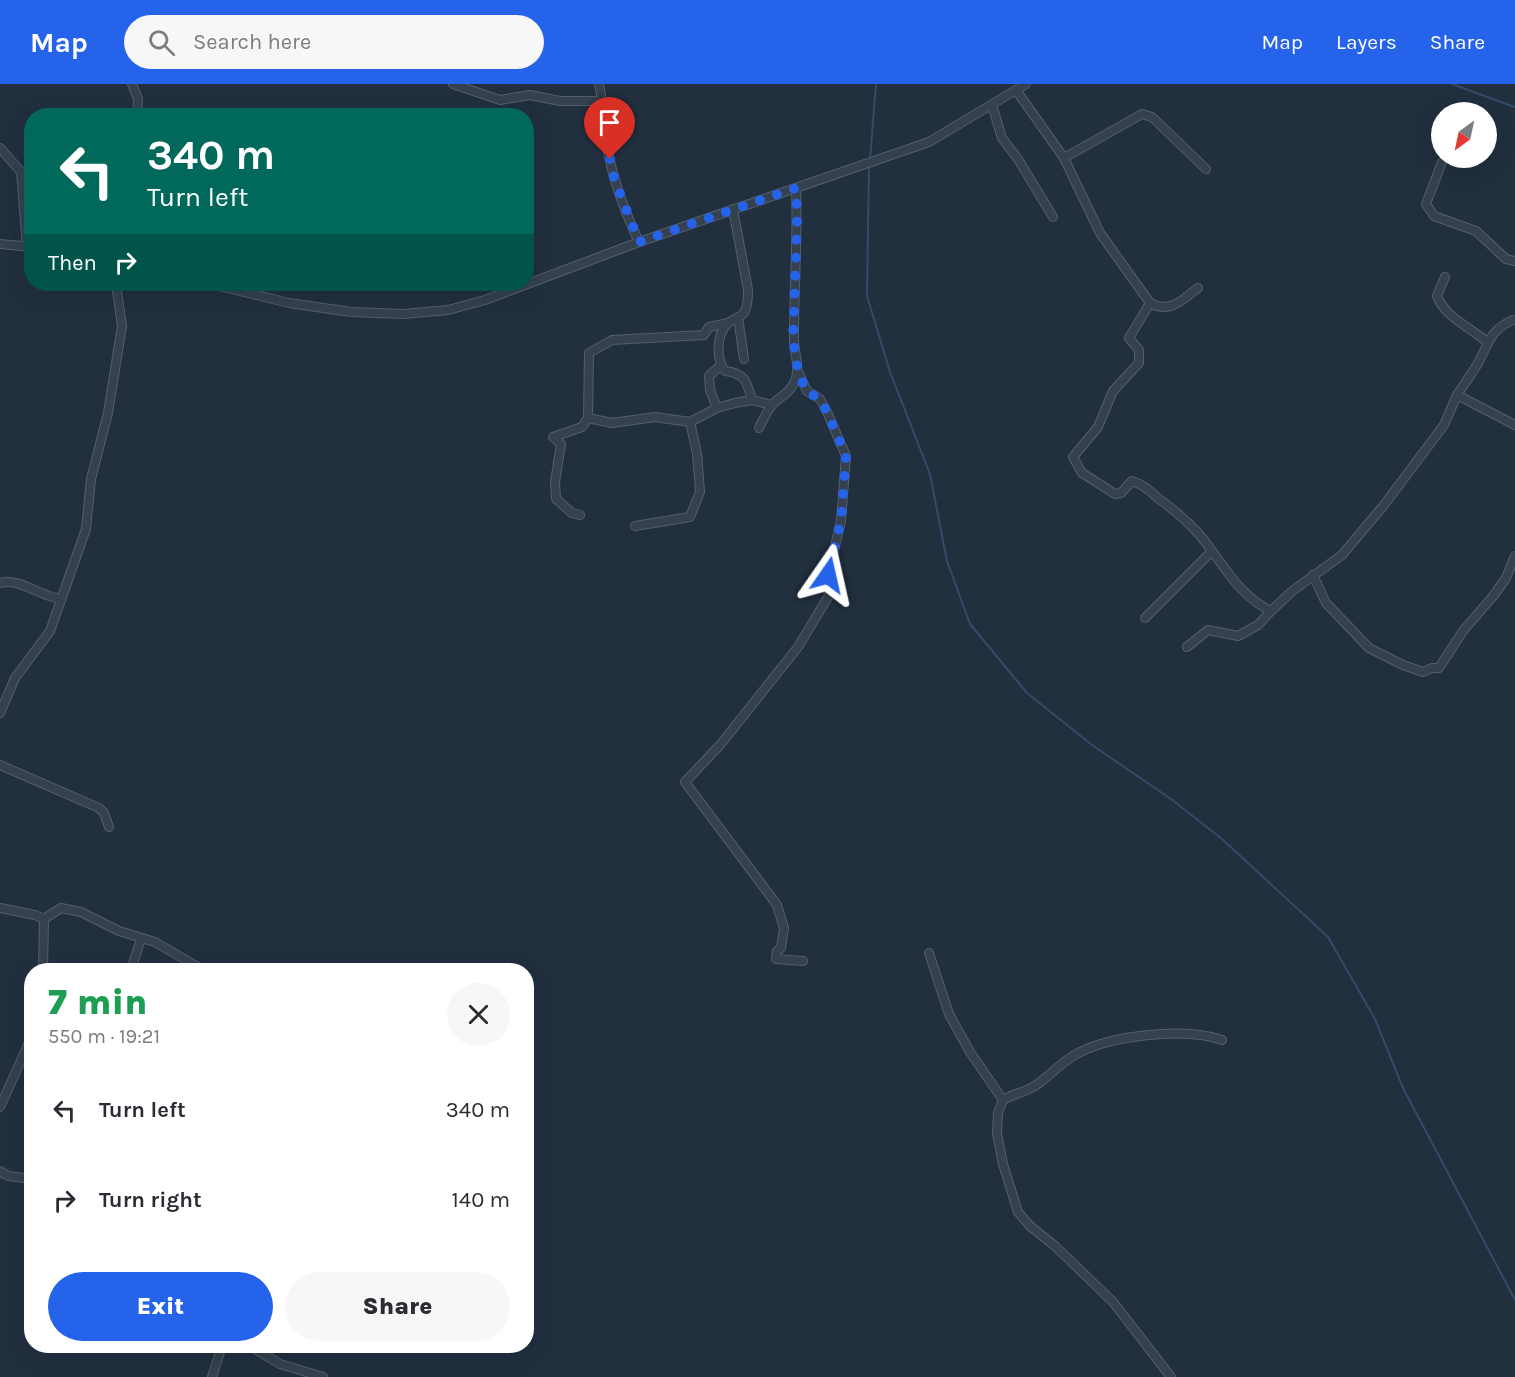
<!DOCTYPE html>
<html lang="en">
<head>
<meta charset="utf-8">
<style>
  body { margin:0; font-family:Karla,sans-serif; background:#f7f7f7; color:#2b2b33; height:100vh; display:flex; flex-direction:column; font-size:22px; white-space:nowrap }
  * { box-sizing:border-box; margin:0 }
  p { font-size:20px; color:#7c7c81 }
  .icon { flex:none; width:33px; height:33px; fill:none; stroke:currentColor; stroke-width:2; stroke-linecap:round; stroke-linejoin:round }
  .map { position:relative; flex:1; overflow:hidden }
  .details { position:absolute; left:24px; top:879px; width:510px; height:390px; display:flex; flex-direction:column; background:#fff; border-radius:24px; box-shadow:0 6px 24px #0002 }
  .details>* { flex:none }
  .guide { position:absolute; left:24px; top:24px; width:510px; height:183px; border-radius:24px; box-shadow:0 6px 24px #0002; background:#00695c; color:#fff; overflow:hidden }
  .needle { width:39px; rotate:213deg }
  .fabs { position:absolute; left:1431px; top:18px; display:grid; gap:12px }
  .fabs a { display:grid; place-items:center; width:66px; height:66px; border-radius:50%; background:#fff; box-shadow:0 6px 24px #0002; font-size:30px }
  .pin { position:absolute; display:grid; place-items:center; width:51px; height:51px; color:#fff; margin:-62px -26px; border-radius:50% 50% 50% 0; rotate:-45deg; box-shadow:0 0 6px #0007 }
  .pin .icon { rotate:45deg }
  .me { position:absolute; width:66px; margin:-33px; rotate:11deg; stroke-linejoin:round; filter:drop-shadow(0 0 4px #0008) }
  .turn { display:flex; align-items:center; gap:21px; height:126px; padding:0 24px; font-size:27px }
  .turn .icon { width:78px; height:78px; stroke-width:2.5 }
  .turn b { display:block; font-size:42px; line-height:51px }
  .then { display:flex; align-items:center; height:57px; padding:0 24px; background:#0003; gap:12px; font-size:22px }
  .round { display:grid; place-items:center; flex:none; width:63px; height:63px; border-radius:32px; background:#f7f7f7 }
  .head { display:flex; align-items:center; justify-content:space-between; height:102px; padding:0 24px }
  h1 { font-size:36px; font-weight:800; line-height:45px; color:#1e9e55 }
  .action { display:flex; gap:12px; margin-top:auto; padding:12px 24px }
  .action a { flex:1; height:69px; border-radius:36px; background:#2563eb; color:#fff; font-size:24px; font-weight:800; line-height:69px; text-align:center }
  .action a+a { background:#f7f7f7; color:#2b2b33 }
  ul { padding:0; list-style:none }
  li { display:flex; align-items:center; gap:18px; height:90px; padding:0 24px }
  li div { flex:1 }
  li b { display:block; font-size:22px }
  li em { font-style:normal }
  header { display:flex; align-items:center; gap:36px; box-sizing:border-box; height:84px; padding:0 30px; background:#2563eb; color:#fff }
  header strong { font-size:28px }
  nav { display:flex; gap:33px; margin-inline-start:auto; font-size:21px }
  .search { width:420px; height:54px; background:#f7f7f7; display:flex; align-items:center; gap:15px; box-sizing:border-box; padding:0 21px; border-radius:33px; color:#7c7c81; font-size:22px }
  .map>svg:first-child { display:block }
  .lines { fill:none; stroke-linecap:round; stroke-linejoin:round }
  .stream { stroke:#334b68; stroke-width:2 }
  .minor-casing { stroke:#535f6d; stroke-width:10 }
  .minor { stroke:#35414f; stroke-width:8 }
  .route { stroke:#2563eb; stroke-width:10; stroke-dasharray:0 18 }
</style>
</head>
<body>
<header>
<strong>Map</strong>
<div class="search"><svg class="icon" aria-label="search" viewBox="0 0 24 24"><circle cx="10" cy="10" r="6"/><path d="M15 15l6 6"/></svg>Search here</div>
<nav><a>Map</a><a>Layers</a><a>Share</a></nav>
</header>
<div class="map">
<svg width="1515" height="1293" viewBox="0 0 1515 1293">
  <rect width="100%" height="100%" fill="#212f3f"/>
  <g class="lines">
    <g class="stream">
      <polyline points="1452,0 1515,23"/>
      <polyline points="870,75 876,0"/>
      <polyline points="869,81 867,212 890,288 930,390 947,477 970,540 1027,609 1092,661 1171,715 1222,755 1328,853 1375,935 1403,1004 1515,1216"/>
    </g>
    <g class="minor-casing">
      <g id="minor">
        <polyline points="132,0 138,15 137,32"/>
        <polyline points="453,0 500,16 530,11 560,17 603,17"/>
        <path d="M599,0C603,19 604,37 606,56C611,91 624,126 639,158"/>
        <path d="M1016,6L1064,74L1100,149L1150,219C1170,230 1182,216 1198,204"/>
        <polyline points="992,21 1002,54 1018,75 1053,133"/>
        <polyline points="0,64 21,88 27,163"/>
        <polyline points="1064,74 1142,30 1152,33 1206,85"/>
        <polyline points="1442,78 1426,120 1434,132 1476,147 1506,175 1515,177"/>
        <path d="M733,125L748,206C748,213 748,223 744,229C740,234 733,235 728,239C716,250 716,275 725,287C745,289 747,298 752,316"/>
        <polyline points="0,160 32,163"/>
        <path d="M1445,193L1437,212C1444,232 1471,244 1487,258"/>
        <polyline points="211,200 289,219 351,228 403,230 448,226 485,216 639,158 929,58 1026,0"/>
        <path d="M1150,219L1129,254L1139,266V279L1113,307L1098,343L1073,373L1082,389L1115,410L1121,409L1132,397C1143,400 1151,408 1159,415C1173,425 1187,437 1198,449C1222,477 1237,511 1271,527L1291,508L1342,471L1384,421L1444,341L1457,311"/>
        <polyline points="738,233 744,275"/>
        <path d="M1513,236C1490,246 1489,259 1478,279C1472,290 1464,300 1457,311L1515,341"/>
        <polyline points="798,288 807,307 820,315 827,328 846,372 841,437 828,491 831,508 798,563 720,661 685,698 777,821 784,844 781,864 777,867 776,875 803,877"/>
        <polyline points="717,324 710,306 709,292 721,281"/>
        <polyline points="588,334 612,339 655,333 690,338 717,324 735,319 752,316 772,321"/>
        <path d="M759,344C763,336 767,326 773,320C781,312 791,308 795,297C801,281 793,268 794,252C794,202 798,153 796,104"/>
        <polyline points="580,431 572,429 556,415 555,398 561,360 553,353 582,343 588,334 589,269 612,256 704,251 709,243 728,239"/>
        <polyline points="635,442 690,433 700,408 697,369 690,338"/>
        <polyline points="1313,491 1326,519 1369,564 1403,581 1423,588 1432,584 1439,584 1463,547 1494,511 1506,494 1515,472"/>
        <path d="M0,499C19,493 41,513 61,515"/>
        <polyline points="1145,534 1212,467"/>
        <polyline points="1187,563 1208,546 1238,552 1258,541 1271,527"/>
        <polyline points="0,629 15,594 50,547 86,445 91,395 108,329 122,242 116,200"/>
        <polyline points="0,681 99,724 104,729 109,743"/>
        <polyline points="0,824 35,831 44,835"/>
        <polyline points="929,869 949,930 970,968 1003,1016 998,1029 997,1050 1003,1080 1018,1128 1030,1142 1055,1162 1113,1218 1171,1293"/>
        <polyline points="43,886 44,835 61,824 81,828 119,847 155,858 203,886"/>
        <polyline points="131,886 141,855"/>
        <path d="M1003,1016C1012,1010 1023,1009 1033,1003C1047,995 1058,981 1073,972C1107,951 1185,943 1222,956"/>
        <polyline points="0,1023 32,952"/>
        <polyline points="0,1087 8,1092 32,1095"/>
        <polyline points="250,1262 280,1280 323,1293"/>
        <polyline points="212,1293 222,1262"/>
      </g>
    </g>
    <use href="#minor" class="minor"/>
  </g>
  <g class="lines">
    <polyline class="route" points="610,75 614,94 639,158 796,104 797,137 793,255 798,288 807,308 820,315 827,328 846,372 841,437 828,491"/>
  </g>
</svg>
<div class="fabs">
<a><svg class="needle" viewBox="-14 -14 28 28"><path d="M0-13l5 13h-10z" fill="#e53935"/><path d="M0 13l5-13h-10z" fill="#7c7c81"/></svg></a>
</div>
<div class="pin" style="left:610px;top:75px;background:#d93025"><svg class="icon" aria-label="arrive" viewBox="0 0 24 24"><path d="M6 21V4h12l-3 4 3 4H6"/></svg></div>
<svg class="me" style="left:828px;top:491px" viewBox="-20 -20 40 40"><path d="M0-17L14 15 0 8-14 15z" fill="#2563eb" stroke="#fff" stroke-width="4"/></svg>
<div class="guide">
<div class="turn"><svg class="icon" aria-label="left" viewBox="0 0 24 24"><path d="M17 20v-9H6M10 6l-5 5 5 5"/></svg><div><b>340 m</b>Turn left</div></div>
<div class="then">Then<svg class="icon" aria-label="right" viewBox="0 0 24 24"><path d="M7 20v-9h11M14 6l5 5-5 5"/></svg></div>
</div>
<section class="details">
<div class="head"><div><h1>7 min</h1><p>550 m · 19:21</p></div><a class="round"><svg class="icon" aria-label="close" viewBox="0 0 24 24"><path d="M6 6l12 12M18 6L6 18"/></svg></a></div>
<ul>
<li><svg class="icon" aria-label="left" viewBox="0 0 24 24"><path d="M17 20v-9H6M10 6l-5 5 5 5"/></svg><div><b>Turn left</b></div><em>340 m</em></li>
<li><svg class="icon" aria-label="right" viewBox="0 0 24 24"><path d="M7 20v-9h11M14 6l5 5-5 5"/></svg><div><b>Turn right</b></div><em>140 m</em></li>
</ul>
<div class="action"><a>Exit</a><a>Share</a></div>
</section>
</div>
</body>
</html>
